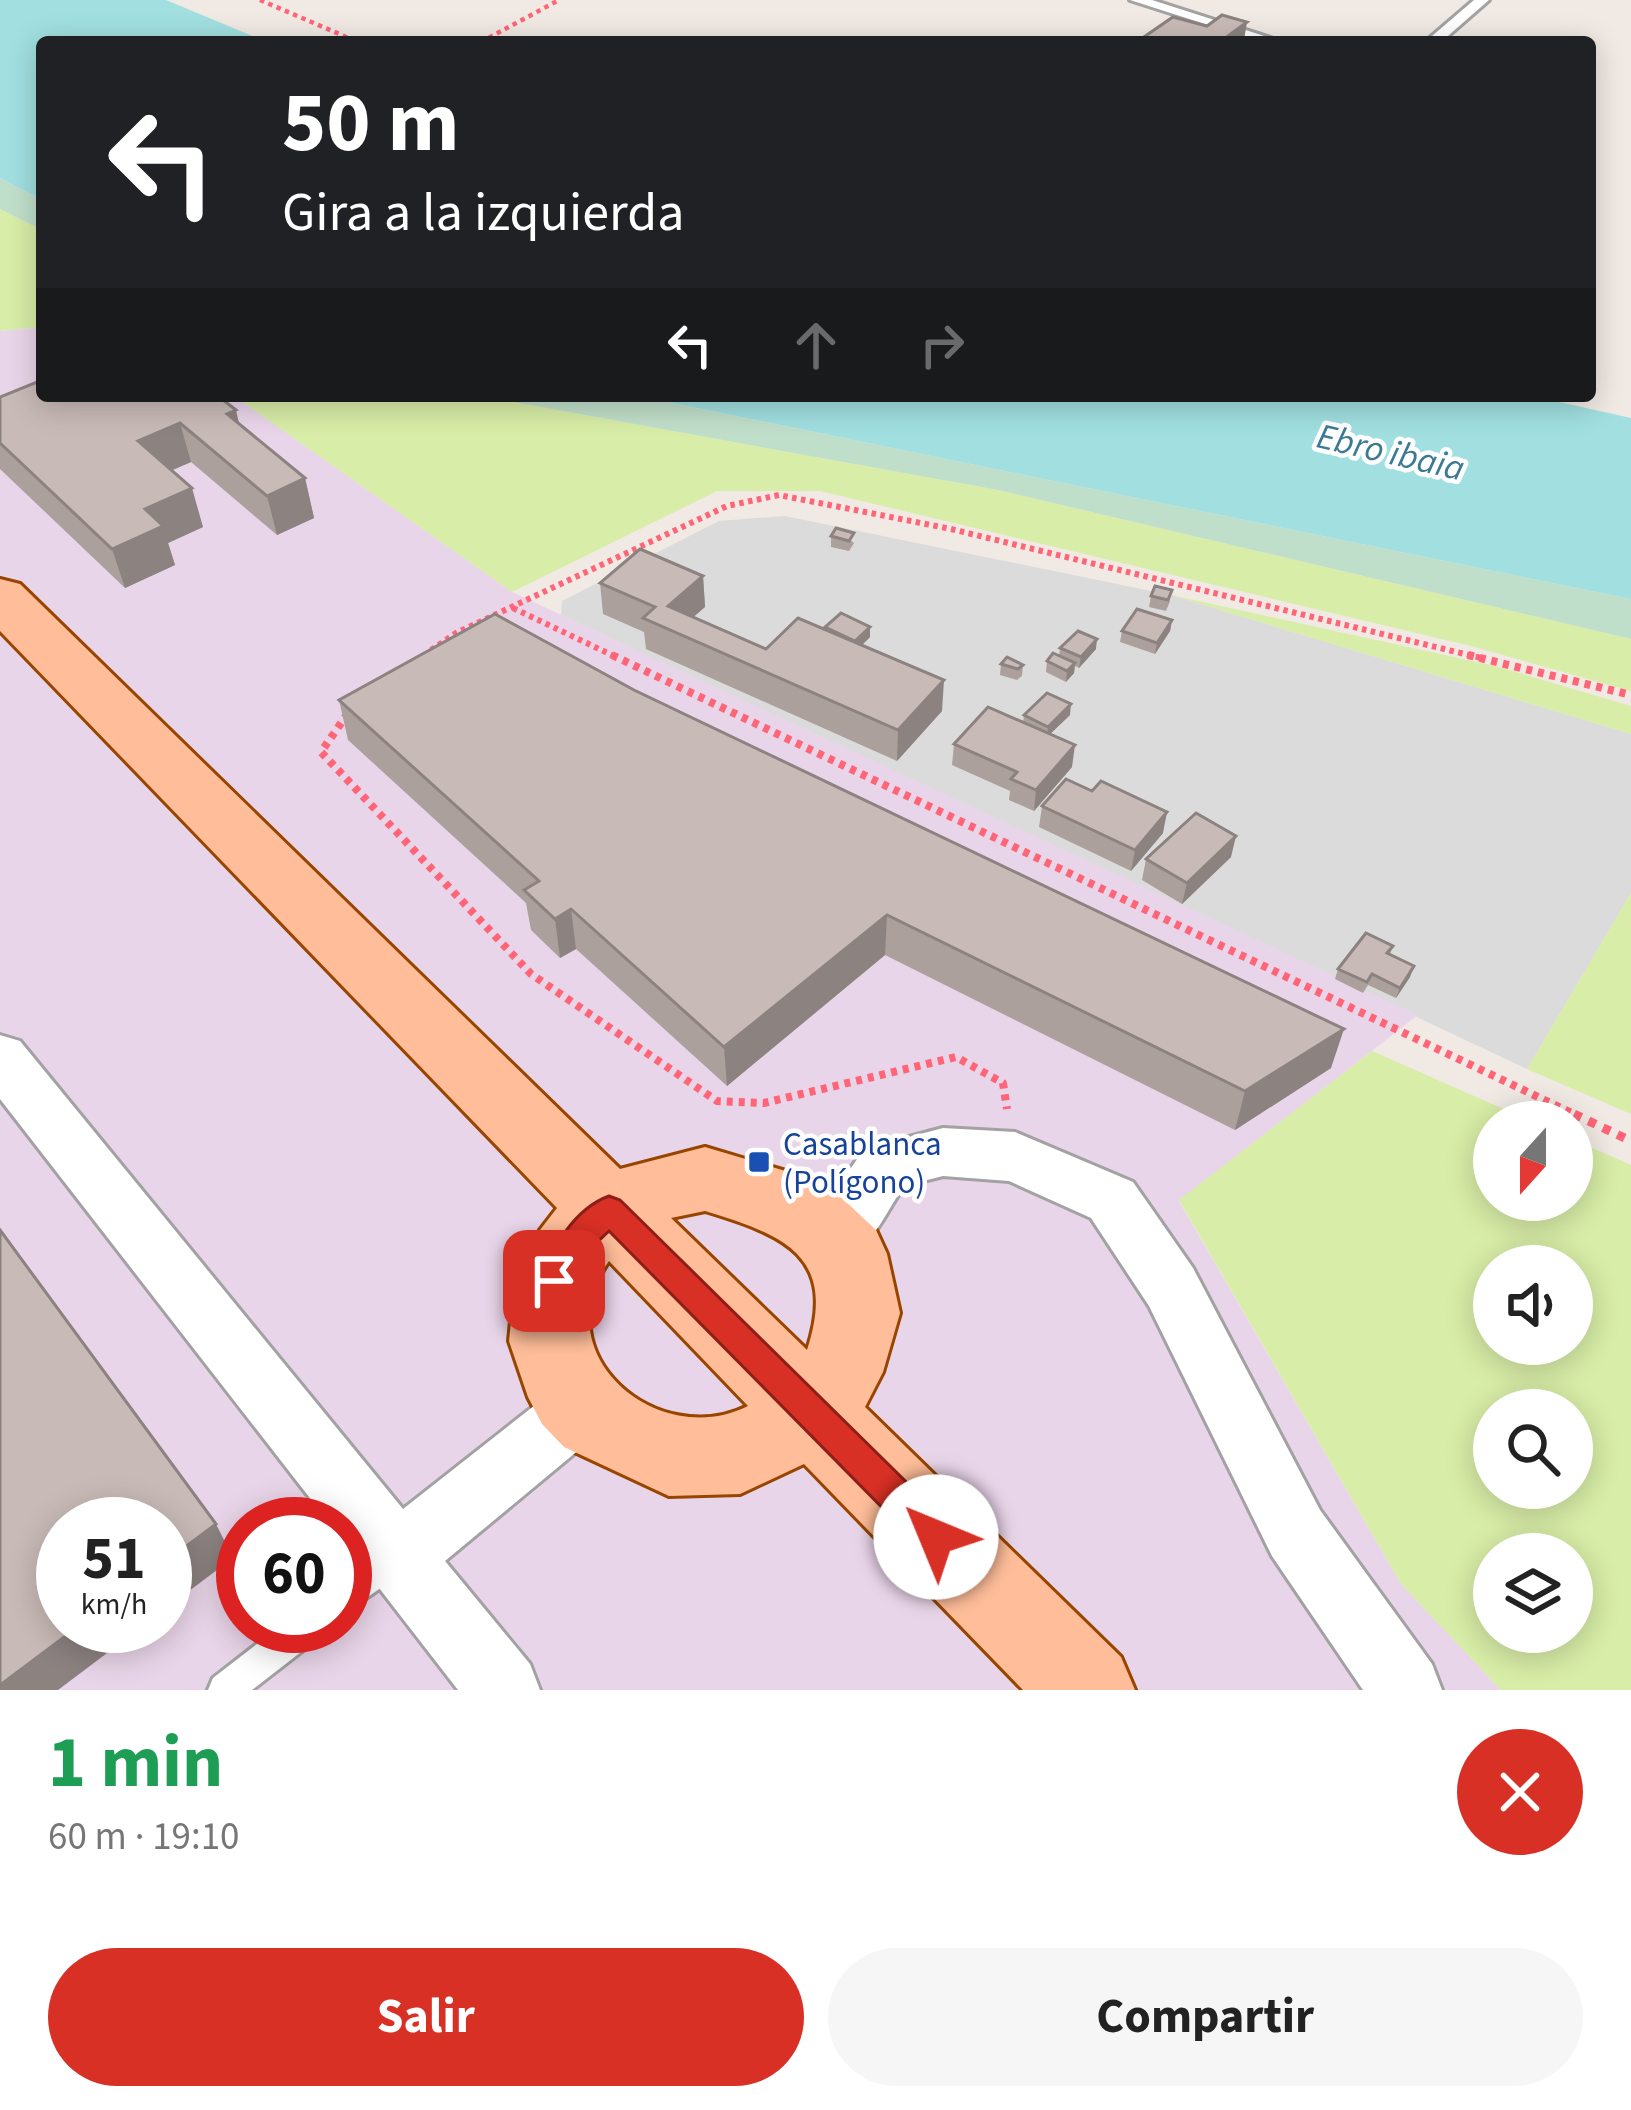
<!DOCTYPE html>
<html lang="es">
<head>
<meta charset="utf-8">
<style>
  body { margin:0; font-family:"Source Sans 3",sans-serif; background:#f6f6f6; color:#222; height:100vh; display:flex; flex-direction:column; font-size:45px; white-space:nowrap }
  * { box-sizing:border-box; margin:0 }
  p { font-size:39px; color:#767676 }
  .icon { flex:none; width:66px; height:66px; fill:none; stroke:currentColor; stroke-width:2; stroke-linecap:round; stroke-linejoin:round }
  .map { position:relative; height:1690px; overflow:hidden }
  .sheet { display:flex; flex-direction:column; background:#fff; flex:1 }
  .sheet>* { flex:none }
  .guide { position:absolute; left:36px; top:36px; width:1560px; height:366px; border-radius:12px; box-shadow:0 6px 30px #0003; background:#202124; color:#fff; overflow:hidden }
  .needle { width:78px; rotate:201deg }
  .fabs { position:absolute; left:1473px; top:1101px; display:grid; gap:24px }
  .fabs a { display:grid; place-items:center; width:120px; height:120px; border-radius:50%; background:#fff; box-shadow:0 6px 30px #0003; font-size:60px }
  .speed { position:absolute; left:36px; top:1497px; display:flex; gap:24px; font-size:60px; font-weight:700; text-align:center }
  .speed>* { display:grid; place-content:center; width:156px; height:156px; border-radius:50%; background:#fff; box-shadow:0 6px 30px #0003; line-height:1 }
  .speed small { font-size:30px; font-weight:400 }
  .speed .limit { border:18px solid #d22; background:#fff; color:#111 }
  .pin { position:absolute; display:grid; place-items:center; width:102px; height:102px; color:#fff; margin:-51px; border-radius:24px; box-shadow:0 6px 18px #0006 }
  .me { position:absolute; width:132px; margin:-66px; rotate:315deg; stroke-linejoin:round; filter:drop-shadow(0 0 9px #0008) }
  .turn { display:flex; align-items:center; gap:42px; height:252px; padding:0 48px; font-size:54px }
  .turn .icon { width:156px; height:156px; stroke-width:2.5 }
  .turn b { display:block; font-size:84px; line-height:102px }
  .lanes { display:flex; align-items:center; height:114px; padding:0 48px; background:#0003; justify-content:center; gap:60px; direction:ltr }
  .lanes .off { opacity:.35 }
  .round { display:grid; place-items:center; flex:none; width:126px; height:126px; border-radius:63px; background:#f6f6f6 }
  .head { display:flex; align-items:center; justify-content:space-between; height:204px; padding:0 48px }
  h1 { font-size:72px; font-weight:700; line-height:90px; color:#1e9e55 }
  .button { display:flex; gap:24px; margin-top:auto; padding:24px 48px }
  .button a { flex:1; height:138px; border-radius:72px; background:#d93025; color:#fff; font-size:48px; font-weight:700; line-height:138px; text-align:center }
  .button a+a { background:#f6f6f6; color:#222 }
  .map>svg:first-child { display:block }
  .residential { fill:#dcdbdb }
  .industrial { fill:#e9d5e9; fill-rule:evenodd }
  .grass { fill:#d8eda7; fill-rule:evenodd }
  .wetland { fill:#c0dfca }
  .water { fill:#a1dfe0 }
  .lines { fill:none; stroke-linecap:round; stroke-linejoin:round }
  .lane-casing { stroke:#a2a2a2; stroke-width:6 }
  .street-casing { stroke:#a2a2a2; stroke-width:6 }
  .primary-casing { stroke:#984500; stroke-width:6 }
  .path-far3 { stroke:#ff6576; stroke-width:4.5; stroke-dasharray:4.5 4.5; stroke-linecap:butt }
  .path-far2 { stroke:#ff6576; stroke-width:6; stroke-dasharray:4.5 4.5; stroke-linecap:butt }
  .path-far1 { stroke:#ff6576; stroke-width:8; stroke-dasharray:6 6; stroke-linecap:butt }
  .path { stroke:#ff6576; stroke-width:9; stroke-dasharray:8 8; stroke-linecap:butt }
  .lane { fill:#fff; fill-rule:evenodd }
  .street { fill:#fff; fill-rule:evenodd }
  .primary { fill:#ffbd99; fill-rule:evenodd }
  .wall { fill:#aca09d }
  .shaded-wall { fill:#8c8280 }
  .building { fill:#c8bab7; stroke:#8c8280; stroke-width:3 }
  .route { fill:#d93025; stroke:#8d1f18; stroke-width:3 }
  .transit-dot { fill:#1a4fb4; stroke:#fff; stroke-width:4.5 }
  .labels { text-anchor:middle; stroke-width:9; stroke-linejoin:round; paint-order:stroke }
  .transit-label { font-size:33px; fill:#164399; stroke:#fff; text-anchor:start }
  .water-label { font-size:36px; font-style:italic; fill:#3b7a93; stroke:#fff }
</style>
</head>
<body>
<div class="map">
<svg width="1631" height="1690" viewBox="0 0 1631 1690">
  <rect width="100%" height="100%" fill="#f0e9e4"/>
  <polygon class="residential" points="785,516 1171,595 1631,734 1631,893 1527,1069 561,615 562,601 719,521"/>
  <path class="industrial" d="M42,327V396H234L512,592L1418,1015L1179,1201L1401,1584L1501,1690H0V331ZM63,1524H165V1626H63ZM243,1524H345V1626H243Z"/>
  <g class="grass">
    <polygon points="0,209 42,230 42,327 0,331"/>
    <polygon points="234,396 480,396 998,490 1631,639 1631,691 1471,646 820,491 717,491 512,592"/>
    <polygon points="1171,595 1499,667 1631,706 1631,734"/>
    <polygon points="1631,893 1631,1114 1527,1069"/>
    <path d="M1372,1051L1533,1122H1494V1200H1572V1139L1631,1165V1690H1501L1401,1584L1179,1200ZM1572,1266V1344H1494V1266ZM1572,1410V1488H1494V1410ZM1572,1554V1632H1494V1554Z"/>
  </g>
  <g class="wetland">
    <polygon points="0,178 42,200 42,230 0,209"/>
    <polygon points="480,396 638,396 1631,599 1631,639 998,490"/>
  </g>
  <g class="water">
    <polygon points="0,0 166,0 267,42 42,42 42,200 0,178"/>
    <polygon points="638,396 1532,396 1631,418 1631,599"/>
  </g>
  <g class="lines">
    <g class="lane-casing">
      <g id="lane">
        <polygon points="1130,0 1152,0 1283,42 1261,42"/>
        <polygon points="1474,0 1489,0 1441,42 1425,42"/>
        <polygon points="397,1541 409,1546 413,1557 409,1568 345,1613 345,1577"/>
        <polygon points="280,1626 324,1626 319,1638 252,1690 208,1690 213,1678"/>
      </g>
    </g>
    <g class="street-casing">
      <g id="street">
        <polygon points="0,1035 20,1041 403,1509 558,1387 581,1378 604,1387 614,1408 604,1429 445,1561 530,1664 540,1690 458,1690 345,1544 345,1524 330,1524 0,1099"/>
        <path d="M943,1128L1015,1132L1133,1182L1193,1268L1320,1510L1432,1664L1442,1690H1363L1272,1556L1149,1306L1091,1218L1009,1181L943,1176L904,1186C879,1222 863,1273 813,1256L804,1237L864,1149Z"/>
      </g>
    </g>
    <g class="primary-casing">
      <path id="primary" d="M0,579L20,584L620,1169L705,1147L826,1183L876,1230L887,1254L900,1313L883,1372L865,1407L1121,1657L1135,1690H1023L804,1464L740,1494L669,1496L564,1447L542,1424L528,1397L509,1341L515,1282L540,1230L557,1208L0,631ZM705,1211C784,1235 838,1256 807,1350L671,1218ZM609,1261L748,1406C659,1451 542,1355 609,1261Z"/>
    </g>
    <g class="path-far3">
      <polyline points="260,0 358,42"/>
      <polyline points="481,42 559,0"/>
    </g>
    <g class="path-far2">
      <polyline points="513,608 618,658"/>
      <polyline points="431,650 456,633 727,506 779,495 951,529 1481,658"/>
    </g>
    <g class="path-far1">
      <polyline points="612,655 1580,1117"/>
      <polyline points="1468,655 1631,695"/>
      <polyline points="348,713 321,752 531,974 717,1101 764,1103 956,1057 1003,1083 1007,1109"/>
    </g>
    <polyline class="path" points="1574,1114 1631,1141"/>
    <use href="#lane" class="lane"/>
    <use href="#street" class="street"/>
    <use href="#primary" class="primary"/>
  </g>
  <g class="wall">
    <polygon points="0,397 239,425 305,478 314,518 277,535 191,462 171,470 203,527 168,543 175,565 125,588 0,469"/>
    <polygon points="836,528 854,543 849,551 831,547 831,536"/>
    <polygon points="703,576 705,607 693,617 766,649 825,630 825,627 870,627 870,637 862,645 942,711 897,761 646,649 644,632 603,614 600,583"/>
    <polygon points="1151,596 1170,601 1166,611 1149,607"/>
    <polygon points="1172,620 1170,631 1155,654 1120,642 1122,631"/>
    <polygon points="1060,648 1096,649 1079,668 1075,666 1074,673 1066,682 1046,672 1047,661 1059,656"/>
    <polygon points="1001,664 1023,665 1022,676 1017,680 1000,675"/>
    <polygon points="339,700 1331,1068 1235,1130 885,955 727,1086 576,949 560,958 531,930 526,903 348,740"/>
    <polygon points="1024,715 1070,715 1050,734 1072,767 1034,811 1009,800 1010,791 952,765 954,744 1023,723"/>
    <polygon points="1042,806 1163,833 1131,871 1039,827"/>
    <polygon points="1231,857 1182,904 1142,880 1146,859"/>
    <polygon points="1393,946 1390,954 1410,977 1396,998 1368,985 1363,993 1335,979 1338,969"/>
  </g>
  <g class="shaded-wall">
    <polygon points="1247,22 1244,40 1242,42 1220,42"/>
    <polygon points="236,410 245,449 227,414"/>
    <polygon points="180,423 191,462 150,480 138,441"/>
    <polygon points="305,478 314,518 277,535 267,496"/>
    <polygon points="192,488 203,527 168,543 175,565 125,588 112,549 145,509"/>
    <polygon points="703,576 705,607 676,632 668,606"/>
    <polygon points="1172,620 1170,631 1155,654 1157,643"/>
    <polygon points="870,627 870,637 855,652 855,641"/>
    <polygon points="1097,639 1096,649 1079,668 1081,657"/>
    <polygon points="1075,663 1074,673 1066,682 1067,671"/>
    <polygon points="944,680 942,711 897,761 898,730"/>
    <polygon points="1071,704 1070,715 1047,737 1048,727"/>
    <polygon points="1075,745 1072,767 1034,811 1036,790"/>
    <polygon points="1167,812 1163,833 1131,871 1135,850"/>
    <polygon points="1236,836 1231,857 1182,904 1187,883"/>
    <polygon points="571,909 576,949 560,958 555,919"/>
    <polygon points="887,915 885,955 727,1086 724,1047"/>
    <polygon points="1414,966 1410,977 1396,998 1400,988"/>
    <polygon points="1344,1029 1331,1068 1235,1130 1245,1091"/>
    <polygon points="216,1524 233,1558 165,1609 165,1562"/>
    <polygon points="79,1626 143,1626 58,1690 0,1690 0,1685"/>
  </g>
  <g class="building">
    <polygon points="1222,15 1247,22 1220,42 1138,41 1173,17 1207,26"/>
    <polygon points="42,380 42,396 218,396 236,410 227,414 305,478 267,496 180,423 138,441 192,488 145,509 163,526 112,549 0,443 0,397"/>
    <polygon points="836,528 854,533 849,541 831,536"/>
    <polygon points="640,549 703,576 668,606 766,649 798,618 944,680 898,730 643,618 655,607 600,583"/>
    <polygon points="1155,586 1172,590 1168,600 1151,596"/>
    <polygon points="1137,609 1172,620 1157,643 1122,631"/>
    <polygon points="841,613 870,627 855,641 825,627"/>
    <polygon points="495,614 634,690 1344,1029 1245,1091 887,915 724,1047 571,909 555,919 524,890 539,881 339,700"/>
    <polygon points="1078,631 1097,639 1081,657 1060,648"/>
    <polygon points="1053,653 1075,663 1067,671 1047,661"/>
    <polygon points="1007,657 1023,665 1018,669 1001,664"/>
    <polygon points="1047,693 1071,704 1048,727 1024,715"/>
    <polygon points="988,707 1075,745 1036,790 1011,779 1017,772 954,744"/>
    <polygon points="1066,779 1092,791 1101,781 1167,812 1135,850 1042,806"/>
    <polygon points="1196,813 1236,836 1187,883 1146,859"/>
    <polygon points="1366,933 1393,946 1387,953 1414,966 1400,988 1372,974 1367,982 1338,969"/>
    <polygon points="0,1230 216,1524 165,1562 165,1524 63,1524 63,1626 79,1626 0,1685"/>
  </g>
  <path class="route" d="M609,1196L620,1200L949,1524L954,1537L949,1549L936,1554L923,1549L609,1231L587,1252L566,1292L554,1296L542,1292L537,1281C553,1249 573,1209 609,1196Z"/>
  <rect class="transit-dot" x="747" y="1150" width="24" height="24" rx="6"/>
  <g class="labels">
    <g class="transit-label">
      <text x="783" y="1155">Casablanca<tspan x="783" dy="38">(Polígono)</tspan></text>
    </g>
    <g class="water-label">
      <text transform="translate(1391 451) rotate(13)" y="13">Ebro ibaia</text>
    </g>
  </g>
</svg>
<div class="fabs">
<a><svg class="needle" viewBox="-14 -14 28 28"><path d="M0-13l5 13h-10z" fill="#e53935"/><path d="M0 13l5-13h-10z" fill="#767676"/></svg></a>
<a><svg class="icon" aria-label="sound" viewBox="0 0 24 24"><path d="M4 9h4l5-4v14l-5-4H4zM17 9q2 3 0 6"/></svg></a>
<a><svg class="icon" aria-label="search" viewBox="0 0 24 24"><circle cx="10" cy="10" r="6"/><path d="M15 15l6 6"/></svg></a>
<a><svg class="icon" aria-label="layers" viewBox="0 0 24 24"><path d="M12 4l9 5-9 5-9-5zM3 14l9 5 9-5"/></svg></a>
</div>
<div class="speed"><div>51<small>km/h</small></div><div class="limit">60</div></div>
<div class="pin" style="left:554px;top:1281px;background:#d93025"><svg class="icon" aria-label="arrive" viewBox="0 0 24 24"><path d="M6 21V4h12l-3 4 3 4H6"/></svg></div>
<svg class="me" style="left:936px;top:1537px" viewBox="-20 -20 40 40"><circle r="19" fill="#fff"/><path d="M0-13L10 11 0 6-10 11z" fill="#d93025"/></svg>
<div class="guide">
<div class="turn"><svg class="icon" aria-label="left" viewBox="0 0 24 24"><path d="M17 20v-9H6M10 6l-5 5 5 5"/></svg><div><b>50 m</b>Gira a la izquierda</div></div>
<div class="lanes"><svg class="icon" aria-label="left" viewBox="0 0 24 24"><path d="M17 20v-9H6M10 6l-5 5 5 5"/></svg><svg class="icon off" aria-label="ahead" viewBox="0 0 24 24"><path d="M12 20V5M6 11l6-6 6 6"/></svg><svg class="icon off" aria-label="right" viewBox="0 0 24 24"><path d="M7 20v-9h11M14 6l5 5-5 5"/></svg></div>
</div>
</div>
<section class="sheet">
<div class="head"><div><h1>1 min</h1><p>60 m · 19:10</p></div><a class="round" style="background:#d93025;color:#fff"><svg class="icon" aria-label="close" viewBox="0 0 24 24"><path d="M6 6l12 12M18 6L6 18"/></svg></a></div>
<div class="button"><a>Salir</a><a>Compartir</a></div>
</section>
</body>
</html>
